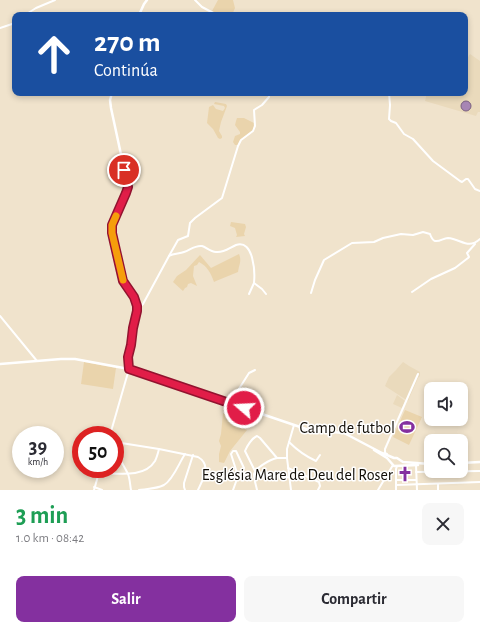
<!DOCTYPE html>
<html lang="es">
<head>
<meta charset="utf-8">
<style>
  body { margin:0; font-family:"Alegreya Sans",sans-serif; background:#f7f7f7; color:#2b2b33; height:100vh; display:flex; flex-direction:column; font-size:15px; white-space:nowrap }
  * { box-sizing:border-box; margin:0 }
  p { font-size:13px; color:#7c7c81 }
  .icon { flex:none; width:22px; height:22px; fill:none; stroke:currentColor; stroke-width:2; stroke-linecap:round; stroke-linejoin:round }
  .map { position:relative; height:490px; overflow:hidden }
  .drawer { display:flex; flex-direction:column; background:#fff; flex:1 }
  .drawer>* { flex:none }
  .banner { position:absolute; left:12px; top:12px; width:456px; height:84px; border-radius:8px; box-shadow:0 2px 6px #0003; background:#1a4fa0; color:#fff; overflow:hidden }
  .buttons { position:absolute; left:424px; top:382px; display:grid; gap:8px }
  .buttons a { display:grid; place-items:center; width:44px; height:44px; border-radius:8px; background:#fff; box-shadow:0 2px 6px #0003; font-size:20px }
  .speed { position:absolute; left:12px; top:426px; display:flex; gap:8px; font-size:20px; font-weight:700; text-align:center }
  .speed>* { display:grid; place-content:center; width:52px; height:52px; border-radius:50%; background:#fff; box-shadow:0 2px 6px #0003; line-height:1 }
  .speed small { font-size:10px; font-weight:400 }
  .speed .limit { border:6px solid #d22; background:#fff; color:#111 }
  .pin { position:absolute; display:grid; place-items:center; width:34px; height:34px; color:#fff; margin:-17px; border:2px solid #fff; border-radius:50%; box-shadow:0 1px 4px #0007 }
  .me { position:absolute; width:44px; margin:-22px; rotate:289deg; stroke-linejoin:round; filter:drop-shadow(0 0 3px #0008) }
  .turn { display:flex; align-items:center; gap:14px; height:84px; padding:0 16px; font-size:18px }
  .turn .icon { width:52px; height:52px; stroke-width:2.5 }
  .turn b { display:block; font-size:28px; line-height:34px }
  .round { display:grid; place-items:center; flex:none; width:42px; height:42px; border-radius:8px; background:#f7f7f7 }
  .overview { display:flex; align-items:center; justify-content:space-between; height:68px; padding:0 16px }
  h1 { font-size:24px; font-weight:700; line-height:30px; color:#1e9e55 }
  .button { display:flex; gap:8px; margin-top:auto; padding:8px 16px }
  .button a { flex:1; height:46px; border-radius:8px; background:#84309f; color:#fff; font-size:16px; font-weight:700; line-height:46px; text-align:center }
  .button a+a { background:#f7f7f7; color:#2b2b33 }
  .map>svg:first-child { display:block }
  .built { fill:#eadabc }
  .green { fill:#ead4ac }
  .water { fill:#a785b4; stroke:#7a6180 }
  .lines { fill:none; stroke-linecap:round; stroke-linejoin:round }
  .minor { stroke:#fff; stroke-width:2 }
  .tertiary { stroke:#fff; stroke-width:2.5 }
  .secondary { stroke:#fff; stroke-width:2.5 }
  .route-casing { stroke:#92132f; stroke-width:10 }
  .route { stroke:#e11d48; stroke-width:7 }
  .slow { stroke:#f59e0b; stroke-width:7 }
  .labels { text-anchor:middle; stroke-width:3; stroke-linejoin:round; paint-order:stroke }
  .poi-label { font-size:16px; fill:#120e07; stroke:#fff; text-anchor:end }
</style>
</head>
<body>
<div class="map">
<svg width="480" height="490" viewBox="0 0 480 490">
  <rect width="100%" height="100%" fill="#f0e3cc"/>
  <g class="built">
    <polygon points="470,54 480,61 480,112 478,112 476,116 425,101 427,93 465,93 465,62"/>
    <polygon points="403,362 409,366 420,372 420,376 418,378 408,401 385,386 389,377 396,370"/>
    <polygon points="397,395 405,401 402,408 393,404"/>
  </g>
  <g class="green">
    <polygon points="218,0 233,0 235,8 232,15 220,15 212,11"/>
    <polygon points="215,102 226,104 227,106 221,122 219,131 222,136 222,138 220,139 218,138 213,129 207,123 209,107 213,105 216,109 223,111 225,108 224,106 214,104"/>
    <polygon points="237,118 244,118 254,123 253,130 241,140 238,145 235,145 233,142 235,136 240,134 240,132 235,125 236,121"/>
    <polygon points="231,222 245,224 246,227 244,234 245,236 236,237 237,235 235,228 230,226"/>
    <path d="M239,254C242,261 239,264 238,272L216,281L214,282C211,273 207,266 199,262L197,265L194,266L193,276L197,286L191,283L188,284L187,287L185,288L183,291L173,282L177,276L186,270L200,255L211,268Z"/>
    <polygon points="84,362 116,368 113,389 81,384"/>
    <polygon points="405,410 422,417 409,445 393,437"/>
    <polygon points="223,413 241,419 238,426 247,430 230,451 224,463 219,462 219,454 221,446 219,441 221,434"/>
  </g>
  <circle class="water" cx="466" cy="106" r="5"/>
  <g class="lines">
    <g class="minor">
      <polyline points="195,0 202,7 217,15"/>
      <polyline points="25,15 36,8 55,0"/>
      <polyline points="0,28 15,23"/>
      <polyline points="389,93 390,105 389,119 391,121 396,123 404,134 413,139 433,161 460,181 462,182 466,179 468,179 475,189 480,191"/>
      <polyline points="169,256 178,240 188,236 190,223 195,218 222,198 238,146 241,140 253,131 255,126 254,110 262,105 269,97 269,93"/>
      <polyline points="412,292 431,279 455,268 468,258 469,257 467,253 475,244"/>
      <path d="M311,293L315,280L324,260L352,243L374,242L383,238L401,234L413,235L423,232L430,234C431,237 432,240 435,241C440,242 443,238 448,238C461,239 468,250 480,239"/>
      <polyline points="249,294 254,283"/>
      <path d="M137,306H141L143,304L169,256C174,253 179,254 184,252C190,250 195,245 202,246C206,247 210,252 216,252C224,253 229,248 236,245C254,239 255,273 254,283L262,289L266,294"/>
      <polyline points="0,316 37,361"/>
      <polyline points="230,403 249,373 255,370"/>
      <polyline points="110,435 129,369"/>
      <path d="M115,442L159,449L198,457C212,465 203,479 198,490"/>
      <path d="M289,442C297,450 305,456 316,461L320,455"/>
      <path d="M118,443C116,458 122,461 128,474C130,479 130,485 131,490"/>
      <polyline points="387,454 385,453 385,449 418,374"/>
      <polyline points="416,465 417,490"/>
      <polyline points="288,468 319,482 320,486 318,490"/>
      <path d="M255,471L245,451C247,446 252,438 257,436L260,438L277,458"/>
      <polyline points="416,472 480,471"/>
      <path d="M99,473C116,473 144,479 155,461C157,457 158,453 159,449"/>
      <polyline points="280,478 289,477"/>
      <polyline points="203,479 209,478"/>
      <polyline points="396,480 416,480"/>
      <polyline points="396,485 480,482"/>
      <polyline points="94,487 102,490"/>
      <polyline points="94,490 100,469"/>
      <path d="M139,490C146,489 156,489 164,485C173,480 179,463 185,454"/>
      <polyline points="185,490 184,487 184,483 193,455"/>
      <polyline points="233,490 237,479 237,473 231,454 233,451 236,451 244,468"/>
      <path d="M257,490C256,485 254,480 254,474C255,468 271,459 277,458C280,458 284,458 287,458"/>
      <polyline points="291,490 287,458 287,449 294,425"/>
      <polyline points="378,490 393,465"/>
      <polyline points="396,490 396,469 397,466"/>
      <polyline points="438,490 438,484"/>
    </g>
    <polyline class="tertiary" points="0,364 61,359 75,359 129,369"/>
    <g class="secondary">
      <polyline points="139,15 144,4 147,0"/>
      <path d="M112,93L110,100L111,108L128,187C125,203 112,216 112,233L123,281L134,297L137,306V311L133,327L131,345L128,357L129,369L309,430L344,433L382,453L394,458H397L403,462L430,464"/>
      <polyline points="374,450 387,458 394,466 418,465"/>
      <polyline points="461,463 480,462"/>
    </g>
  </g>
  <g class="lines">
    <g class="route-casing">
      <polyline id="route" points="124,170 128,187 126,193 112,225 112,233 123,281 134,297 137,306 137,311 133,328 131,345 128,357 129,369 244,408"/>
    </g>
    <use href="#route" class="route"/>
    <polyline class="slow" points="116,216 112,225 112,233 123,280"/>
  </g>
  <defs>
    <g id="stadium-bare" transform="scale(1.2)"><path d="M0-5a6.5 5 0 1 0 0 10a6.5 5 0 1 0 0-10ZM-3.5-1.8h7v3.6h-7Z" fill="#84309f" stroke="#fff" stroke-width="2.5" paint-order="stroke"/></g>
    <g id="church-bare" transform="scale(1.2)"><path d="M-1.2-6h2.4v3.5h3.3v2.4h-3.3V6h-2.4V-.1h-3.3v-2.4h3.3Z" fill="#84309f" stroke="#fff" stroke-width="2.5" paint-order="stroke"/></g>
  </defs>
  <g fill-rule="evenodd">
    <use href="#stadium-bare" x="407" y="427"/>
    <use href="#church-bare" x="405" y="474"/>
  </g>
  <g class="labels">
    <g class="poi-label">
      <text x="395" y="433">Camp de futbol</text>
      <text x="393" y="480">Església Mare de Deu del Roser</text>
    </g>
  </g>
</svg>
<div class="buttons">
<a><svg class="icon" aria-label="sound" viewBox="0 0 24 24"><path d="M4 9h4l5-4v14l-5-4H4zM17 9q2 3 0 6"/></svg></a>
<a><svg class="icon" aria-label="search" viewBox="0 0 24 24"><circle cx="10" cy="10" r="6"/><path d="M15 15l6 6"/></svg></a>
</div>
<div class="speed"><div>39<small>km/h</small></div><div class="limit">50</div></div>
<div class="pin" style="left:124px;top:170px;background:#d93025"><svg class="icon" aria-label="arrive" viewBox="0 0 24 24"><path d="M6 21V4h12l-3 4 3 4H6"/></svg></div>
<svg class="me" style="left:244px;top:408px" viewBox="-20 -20 40 40"><circle r="17" fill="#e11d48" stroke="#fff" stroke-width="3"/><path d="M0-11L8 9 0 5-8 9z" fill="#fff"/></svg>
<div class="banner">
<div class="turn"><svg class="icon" aria-label="ahead" viewBox="0 0 24 24"><path d="M12 20V5M6 11l6-6 6 6"/></svg><div><b>270 m</b>Continúa</div></div>
</div>
</div>
<section class="drawer">
<div class="overview"><div><h1>3 min</h1><p>1.0 km · 08:42</p></div><a class="round"><svg class="icon" aria-label="close" viewBox="0 0 24 24"><path d="M6 6l12 12M18 6L6 18"/></svg></a></div>
<div class="button"><a>Salir</a><a>Compartir</a></div>
</section>
</body>
</html>
